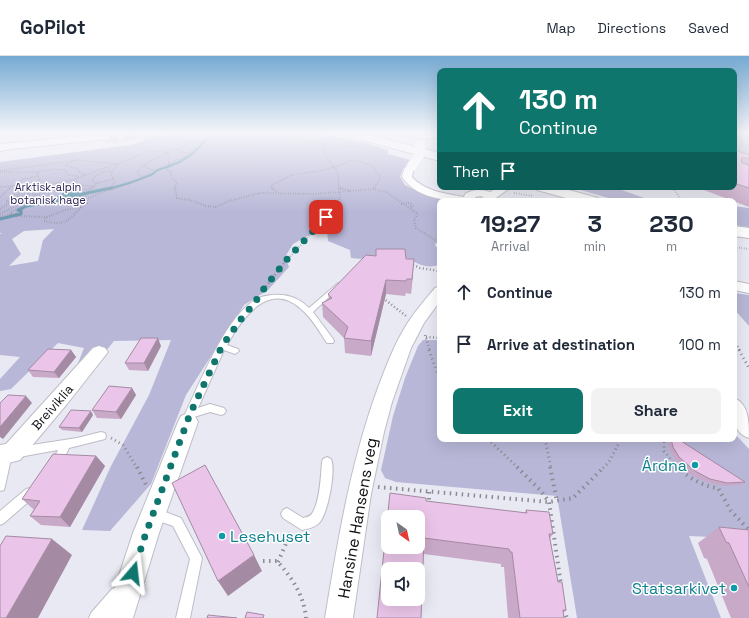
<!DOCTYPE html>
<html lang="en">
<head>
<meta charset="utf-8">
<style>
  body { margin:0; font-family:"Space Grotesk",sans-serif; background:#f2f2f3; color:#1f2937; height:100vh; display:flex; flex-direction:column; font-size:15px; white-space:nowrap }
  * { box-sizing:border-box; margin:0 }
  p { font-size:13px; color:#747a83 }
  .icon { flex:none; width:22px; height:22px; fill:none; stroke:currentColor; stroke-width:2; stroke-linecap:round; stroke-linejoin:round }
  .map { position:relative; flex:1; overflow:hidden }
  .drawer { position:absolute; left:437px; top:142px; width:300px; height:244px; display:flex; flex-direction:column; background:#fff; border-radius:8px; box-shadow:0 4px 16px #0002 }
  .drawer>* { flex:none }
  .guide { position:absolute; left:437px; top:12px; width:300px; height:122px; border-radius:8px; box-shadow:0 4px 16px #0002; background:#0f766e; color:#fff; overflow:hidden }
  .needle { width:26px; rotate:147deg }
  .controls { position:absolute; left:381px; top:454px; display:grid; gap:8px }
  .controls a { display:grid; place-items:center; width:44px; height:44px; border-radius:8px; background:#fff; box-shadow:0 4px 16px #0002; font-size:20px }
  .pin { position:absolute; display:grid; place-items:center; width:34px; height:34px; color:#fff; margin:-17px; border-radius:8px; box-shadow:0 2px 6px #0006 }
  .me { position:absolute; width:44px; margin:-22px; rotate:17deg; stroke-linejoin:round; filter:drop-shadow(0 0 3px #0008) }
  .turn { display:flex; align-items:center; gap:14px; height:84px; padding:0 16px; font-size:18px }
  .turn .icon { width:52px; height:52px; stroke-width:2.5 }
  .turn b { display:block; font-size:28px; line-height:34px }
  .then { display:flex; align-items:center; height:38px; padding:0 16px; background:#0003; gap:8px; font-size:15px }
  .eta { display:flex; justify-content:space-evenly; align-items:center; height:68px; text-align:center }
  .eta b { font-size:24px; font-weight:800; line-height:28px }
  .action { display:flex; gap:8px; margin-top:auto; padding:8px 16px }
  .action a { flex:1; height:46px; border-radius:8px; background:#0f766e; color:#fff; font-size:16px; font-weight:800; line-height:46px; text-align:center }
  .action a+a { background:#f2f2f3; color:#1f2937 }
  ul { padding:0; list-style:none }
  li { display:flex; align-items:center; gap:12px; height:52px; padding:0 16px }
  li div { flex:1 }
  li b { display:block; font-size:15px }
  li em { font-style:normal }
  header { display:flex; align-items:center; gap:24px; box-sizing:border-box; height:56px; padding:0 20px; background:#fff; border-bottom:1px solid #e0e1e3 }
  header strong { font-size:19px }
  nav { display:flex; gap:22px; margin-inline-start:auto; font-size:14px }
  .map>svg:first-child { display:block }
  .green { fill:#b8b7d7; fill-rule:evenodd }
  .water { fill:#6a9bb2 }
  .lines { fill:none; stroke-linecap:round; stroke-linejoin:round }
  .stream-far1 { stroke:#6a9bb2; stroke-width:2 }
  .stream { stroke:#6a9bb2; stroke-width:3 }
  .primary-tunnel { stroke:#c8c8d1; stroke-width:12; stroke-dasharray:12 6; stroke-linecap:butt }
  .service-casing { stroke:#bebdc7; stroke-width:2 }
  .minor-casing { stroke:#bebdc7; stroke-width:2 }
  .primary-casing { stroke:#bebdc7; stroke-width:2 }
  .trunk-casing { stroke:#bebdc7; stroke-width:2 }
  .path-far4 { stroke:#8b8b92; stroke-width:1.5; stroke-dasharray:0.5 1.5; stroke-linecap:butt }
  .path-far3 { stroke:#8b8b92; stroke-width:2; stroke-dasharray:0.5 2; stroke-linecap:butt }
  .path-far2 { stroke:#8b8b92; stroke-width:2.5; stroke-dasharray:1 2.5; stroke-linecap:butt }
  .path-far1 { stroke:#8b8b92; stroke-width:3; stroke-dasharray:1 3.5; stroke-linecap:butt }
  .path { stroke:#8b8b92; stroke-width:4; stroke-dasharray:1.5 4.5; stroke-linecap:butt }
  .service { fill:#fff; fill-rule:evenodd }
  .minor { fill:#fff; fill-rule:evenodd }
  .primary { fill:#fff; fill-rule:evenodd }
  .trunk { fill:#fff; fill-rule:evenodd }
  .minor-bridge-casing { stroke:#bebdc7; stroke-width:10; stroke-linecap:butt }
  .minor-bridge { stroke:#fff; stroke-width:10 }
  .wall { fill:#c9a9c8 }
  .shaded-wall { fill:#a48aa3 }
  .building { fill:#eac5e9; stroke:#a48aa3; fill-rule:evenodd }
  .route { stroke:#0f766e; stroke-width:7; stroke-dasharray:0 12.6 }
  .culture-dot { fill:#0f9aa8; stroke:#fff; stroke-width:1.5 }
  .labels { text-anchor:middle; stroke-width:3; stroke-linejoin:round; paint-order:stroke }
  .far-park-label { font-size:11px; fill:#2a2156; stroke:#fff }
  .street-label { font-size:13px; fill:#0f0f12; stroke:#fff }
  .near-culture-label { font-size:16px; fill:#0d838f; stroke:#fff; text-anchor:end }
  .near-street-label { font-size:16px; fill:#0f0f12; stroke:#fff }
</style>
</head>
<body>
<header>
<strong>GoPilot</strong>
<nav><a>Map</a><a>Directions</a><a>Saved</a></nav>
</header>
<div class="map">
<svg width="749" height="562" viewBox="0 0 749 562">
  <rect width="100%" height="100%" fill="#e9e9f3"/>
  <g class="green">
    <path d="M173,77H320L366,87L388,94V98L410,104L403,113L400,121L405,129L417,135L446,145H440V185L435,188L436,191L440,192V208C422,217 410,199 392,198C385,198 377,201 370,202C364,203 357,203 351,202L350,194L328,185L327,174L311,178L293,188L285,201L289,211L268,234L244,249L186,339L151,428L110,475L82,474L111,410L149,339L171,284L114,285L92,312L73,320L84,292L58,287L11,333L0,335V323L20,301L0,299V178L2,177H0V106L129,89L144,85L143,82ZM54,173L43,184L38,205L9,210L21,198L12,183L24,175Z"/>
    <polygon points="734,77 749,77 749,113 734,112"/>
    <polygon points="570,131 613,131 653,145 619,145"/>
    <polygon points="734,150 749,152 749,171 734,169"/>
    <polygon points="734,237 749,239 749,270 734,253"/>
    <polygon points="423,284 438,284 440,290 440,383 734,383 734,377 749,393 749,473 732,482 689,480 721,562 577,562 557,440 396,426 385,422 381,414 393,360 405,322 418,290"/>
  </g>
  <polygon class="water" points="68,131 72,132 73,135 82,137 87,137 80,141 58,146 55,145 57,143 57,141 63,137 62,135 64,132"/>
  <g class="lines">
    <path class="stream-far1" d="M106,133C121,130 136,125 151,119C154,118 155,115 158,114C162,112 166,112 170,110C184,105 196,96 205,85"/>
    <g class="stream">
      <polyline points="82,138 111,132"/>
      <polyline points="0,163 21,158 21,155 18,154 27,150 60,144"/>
    </g>
    <polyline class="primary-tunnel" points="105,81 140,77"/>
    <g class="service-casing">
      <g id="service">
        <path d="M339,227L342,229L341,230L313,256L333,283L334,285L333,287H327C319,275 312,262 301,253C269,224 242,262 227,289L238,293L239,295L235,298L224,294L198,352L210,348L224,352L226,355L224,358L221,359L210,356L194,361L191,369L188,370L185,369L183,366L185,358C200,327 224,265 252,246C258,241 268,239 275,239C288,238 300,243 309,252L337,228Z"/>
        <polygon points="101,376 105,377 106,380 105,383 69,392 60,411 56,413 52,411 51,408 58,394 19,401 15,399 14,396 15,393 19,391 77,382"/>
        <polygon points="7,393 11,395 12,398 5,430 4,434 0,435 0,406 3,395"/>
        <path d="M327,401L331,403C336,414 328,458 319,467C315,471 308,473 302,474L283,462L281,458L283,454L287,452L303,462C308,461 311,460 313,456C320,444 321,419 322,406L323,403Z"/>
        <polygon points="30,432 34,433 36,437 34,441 4,467 0,469 0,455 26,433"/>
        <polygon points="155,452 181,462 202,502 190,562 176,562 190,503 173,470 151,462 149,458 151,454"/>
        <polygon points="117,531 122,533 124,538 122,543 105,562 89,562 91,557 112,533"/>
      </g>
    </g>
    <g class="minor-casing">
      <g id="minor">
        <polygon points="408,77 440,77 440,82 420,83"/>
        <path d="M412,107L417,110L413,115L412,121C424,135 447,138 464,141L465,138C473,133 481,133 490,136L499,131H511L496,142V145H484L485,143L481,140L475,141L478,145C451,145 419,145 402,121C403,115 405,109 412,107Z"/>
        <polygon points="734,225 749,228 749,237 734,234"/>
        <path d="M440,230V245L424,267L411,292L392,346L384,376L371,438L353,562H325C338,483 351,404 379,329C387,308 395,287 407,268C415,255 425,244 435,232Z"/>
        <polygon points="99,290 105,292 108,296 67,348 20,404 0,409 0,389 6,388 93,292"/>
        <path d="M734,342C749,348 749,366 749,382C731,376 734,358 734,342Z"/>
        <polygon points="188,357 195,360 198,366 159,477 133,562 105,562 133,477 178,366 181,360"/>
      </g>
    </g>
    <g class="primary-casing">
      <polygon id="primary" points="105,78 109,79 110,81 109,83 0,94 0,88"/>
    </g>
    <g class="trunk-casing">
      <g id="trunk">
        <polygon points="343,77 361,77 440,97 440,105 344,79"/>
        <polygon points="7,88 11,89 13,91 11,93 0,95 0,89"/>
        <polygon points="535,131 558,131 598,142 600,145 577,145 537,134"/>
        <polygon points="734,170 749,172 749,182 734,180"/>
      </g>
    </g>
    <g class="path-far4">
      <polyline points="244,77 286,84 357,91"/>
      <polyline points="289,77 293,80 323,88 326,100 338,117 339,133"/>
      <polyline points="114,87 164,77"/>
      <polyline points="178,92 180,96 189,97"/>
      <polyline points="167,97 193,86 200,87"/>
      <polyline points="165,98 169,99 168,106 170,108"/>
      <polyline points="77,104 65,109 78,113 79,116 85,119"/>
      <polyline points="169,108 167,114 171,116 172,122 177,127 174,133"/>
      <polyline points="144,110 148,113 154,114"/>
      <path d="M0,115L77,104L117,108L147,96L160,95L167,97C157,103 143,106 137,117L140,120H145C162,112 179,104 194,93C201,88 206,82 213,77"/>
      <polyline points="0,116 37,116 39,122 38,128"/>
      <polyline points="37,116 55,113 65,114 69,119 77,120 79,122"/>
      <polyline points="76,123 77,129 80,133"/>
      <polyline points="66,126 71,129 94,130"/>
      <polyline points="57,127 72,124 113,109"/>
      <path d="M98,127L93,126L92,124C97,117 104,115 112,115"/>
      <polyline points="15,129 23,123 38,120"/>
      <polyline points="12,130 57,127 52,133"/>
      <polyline points="20,130 36,130 33,133"/>
      <polyline points="0,131 12,130 9,133"/>
      <polyline points="672,131 673,133"/>
      <polyline points="340,132 343,133"/>
      <polyline points="21,133 25,133"/>
      <polyline points="91,133 98,127 113,123"/>
      <polyline points="110,133 115,126 111,118 117,108"/>
      <polyline points="113,133 134,126 144,120"/>
      <polyline points="273,133 271,131 272,129 292,119 324,114 341,109 348,105 360,105 374,111 376,117 379,118 380,123 373,133"/>
    </g>
    <g class="path-far3">
      <polygon points="24,132 27,134 20,137 15,136"/>
      <polyline points="53,132 45,144 52,149 87,143 112,132"/>
      <polyline points="79,132 87,134 92,132"/>
      <polyline points="175,132 177,142 190,144 206,150 216,151 229,145 260,137 315,138 373,133 386,136 418,158 414,164 416,172 440,187"/>
      <polyline points="272,132 277,136"/>
      <polyline points="340,132 351,135"/>
      <polyline points="673,132 682,145"/>
      <polyline points="110,134 116,132"/>
      <polyline points="514,137 533,140"/>
      <polyline points="12,139 47,138"/>
      <polyline points="0,141 10,132"/>
      <polygon points="20,141 16,145 6,146 10,142"/>
      <polyline points="25,142 45,144"/>
      <polyline points="54,148 87,139 89,137 87,135"/>
      <polyline points="401,148 409,147 413,150 409,152"/>
      <polyline points="0,153 11,146"/>
      <polyline points="0,158 17,149 34,132"/>
      <polyline points="15,158 17,160 47,161 65,154 81,151"/>
      <polyline points="9,159 18,157 24,152 22,151"/>
      <polyline points="0,161 9,159 14,154 32,147 33,141 37,138"/>
      <path d="M47,161L44,165C71,172 69,159 87,147V143"/>
      <polyline points="734,191 749,193"/>
      <polyline points="287,204 332,155 340,143 339,132"/>
    </g>
    <g class="path-far2">
      <polyline points="410,207 420,212 440,215"/>
      <polyline points="264,233 287,203"/>
      <polyline points="383,242 406,260"/>
      <polyline points="425,279 430,295"/>
      <polyline points="426,281 440,282"/>
      <polyline points="734,284 740,295"/>
    </g>
    <g class="path-far1">
      <polyline points="429,294 440,324"/>
      <polyline points="739,294 749,312"/>
      <polyline points="111,382 123,389 137,412"/>
      <polyline points="488,383 518,412"/>
      <polyline points="545,383 551,412"/>
      <polyline points="661,383 664,385 664,395 678,412"/>
      <polyline points="603,412 609,406 621,383"/>
    </g>
    <g class="path">
      <polyline points="137,411 146,429"/>
      <polyline points="517,411 541,435 549,446 561,529"/>
      <polyline points="550,411 557,445"/>
      <path d="M677,411C690,422 701,430 718,432L731,455L749,474"/>
      <polyline points="378,431 549,446 573,442 604,411"/>
      <polyline points="429,436 429,447"/>
      <path d="M263,505H277C292,522 304,539 306,562"/>
      <polyline points="278,506 292,474"/>
      <polyline points="564,554 567,562"/>
    </g>
    <use href="#service" class="service"/>
    <use href="#minor" class="minor"/>
    <use href="#primary" class="primary"/>
    <use href="#trunk" class="trunk"/>
    <g class="minor-bridge-casing">
      <polyline id="minor-bridge" points="412,110 420,98 420,89"/>
    </g>
    <use href="#minor-bridge" class="minor-bridge"/>
  </g>
  <g class="wall">
    <polygon points="734,94 749,99 749,151 696,131 734,131"/>
    <polygon points="413,217 411,238 406,237 405,240 386,238 371,300 345,297 344,282 323,261 322,247 329,244 328,238"/>
    <polygon points="161,290 148,315 129,314 125,307"/>
    <polygon points="71,294 76,301 59,322 33,321 28,314"/>
    <polygon points="132,332 136,339 121,363 97,362 92,354"/>
    <polygon points="93,359 82,376 62,374 59,371"/>
    <polygon points="668,383 678,383 745,426 741,429 723,430 706,426 691,419 676,404 670,395"/>
    <polygon points="96,400 105,410 70,471 41,469 30,460 34,453 33,453 22,443"/>
    <polygon points="426,445 525,457 526,454 553,478 550,482 558,526 566,554 563,557 564,562 508,562 504,511 501,511 501,508 424,498"/>
    <polygon points="719,471 749,474 749,562 731,562 707,503 704,502 698,487"/>
  </g>
  <g class="shaded-wall">
    <polygon points="414,203 413,217 411,238 412,223"/>
    <polygon points="386,224 386,238 371,300 371,285"/>
    <polygon points="158,282 161,290 148,315 144,307"/>
    <polygon points="71,294 76,301 59,322 54,316"/>
    <polygon points="132,332 136,339 121,363 116,356"/>
    <polygon points="26,340 32,347 3,383 0,381 0,371"/>
    <polygon points="91,355 93,359 82,376 79,372"/>
    <polygon points="96,400 105,410 70,471 60,461"/>
    <polygon points="52,483 72,499 38,562 6,562"/>
    <polygon points="254,499 262,515 228,540 218,525"/>
  </g>
  <g class="building">
    <polygon points="734,94 749,99 749,103 743,101 741,103 742,107 749,109 749,132 734,127"/>
    <polygon points="376,193 405,193 406,203 414,203 412,223 407,223 406,225 386,224 371,285 344,282 348,271 322,247 332,242 328,238 366,199 376,200"/>
    <polygon points="141,282 158,282 144,307 125,307"/>
    <polygon points="48,293 71,294 54,316 28,314"/>
    <polygon points="109,330 132,332 116,356 92,354"/>
    <polygon points="8,339 26,340 0,371 0,347"/>
    <polygon points="71,354 91,355 79,372 59,371"/>
    <polygon points="671,383 678,383 745,426 727,427 710,423 695,415 679,401 673,391"/>
    <polygon points="53,398 96,400 60,461 30,460 40,445 22,443"/>
    <polygon points="205,409 254,499 218,525 172,427"/>
    <path d="M390,437L426,442V445L527,457L526,454L549,456L553,478H549L558,526H562L566,554H563L564,562H520L512,496H510L509,493L424,482L421,562H377ZM388,461H418V491H388ZM388,513H418V543H388Z"/>
    <polygon points="719,471 749,474 749,531 729,487 726,486"/>
    <polygon points="6,480 52,483 6,562 0,562 0,490"/>
    <polygon points="247,556 264,559 263,562 245,562"/>
    <polygon points="208,559 237,562 207,562"/>
  </g>
  <linearGradient id="sky" x2="0" y2="1"><stop stop-color="#75aad2"/><stop offset="0.49" stop-color="#f5f5fa"/><stop offset="1" stop-color="#f5f5fa" stop-opacity="0"/></linearGradient>
  <rect width="749" height="156" fill="url(#sky)"/>
  <g class="lines">
    <polyline class="route" points="133,517 146,477 190,358 222,290 244,259 255,247 259,239 288,202 326,161"/>
  </g>
  <g class="culture-dot">
    <circle cx="695" cy="409" r="4"/>
    <circle cx="222" cy="480" r="4"/>
    <circle cx="734" cy="532" r="4"/>
  </g>
  <g class="labels">
    <g class="far-park-label">
      <text x="48" y="135">Arktisk-alpin<tspan x="48" dy="13">botanisk hage</tspan></text>
    </g>
    <g class="street-label">
      <text transform="translate(52 351) rotate(-49)" y="5">Breiviklia</text>
    </g>
    <g class="near-culture-label">
      <text x="687" y="415">Árdna</text>
      <text x="230" y="486" text-anchor="start">Lesehuset</text>
      <text x="726" y="538">Statsarkivet</text>
    </g>
    <g class="near-street-label">
      <text transform="translate(357 462) rotate(-80)" y="6">Hansine Hansens veg</text>
    </g>
  </g>
</svg>
<div class="controls">
<a><svg class="needle" viewBox="-14 -14 28 28"><path d="M0-13l5 13h-10z" fill="#e53935"/><path d="M0 13l5-13h-10z" fill="#747a83"/></svg></a>
<a><svg class="icon" aria-label="sound" viewBox="0 0 24 24"><path d="M4 9h4l5-4v14l-5-4H4zM17 9q2 3 0 6"/></svg></a>
</div>
<div class="pin" style="left:326px;top:161px;background:#d93025"><svg class="icon" aria-label="arrive" viewBox="0 0 24 24"><path d="M6 21V4h12l-3 4 3 4H6"/></svg></div>
<svg class="me" style="left:133px;top:517px" viewBox="-20 -20 40 40"><path d="M0-17L14 15 0 8-14 15z" fill="#0f766e" stroke="#fff" stroke-width="4"/></svg>
<div class="guide">
<div class="turn"><svg class="icon" aria-label="ahead" viewBox="0 0 24 24"><path d="M12 20V5M6 11l6-6 6 6"/></svg><div><b>130 m</b>Continue</div></div>
<div class="then">Then<svg class="icon" aria-label="arrive" viewBox="0 0 24 24"><path d="M6 21V4h12l-3 4 3 4H6"/></svg></div>
</div>
<section class="drawer">
<div class="eta">
<div><b>19:27</b><p>Arrival</p></div>
<div><b>3</b><p>min</p></div>
<div><b>230</b><p>m</p></div>
</div>
<ul>
<li><svg class="icon" aria-label="ahead" viewBox="0 0 24 24"><path d="M12 20V5M6 11l6-6 6 6"/></svg><div><b>Continue</b></div><em>130 m</em></li>
<li><svg class="icon" aria-label="arrive" viewBox="0 0 24 24"><path d="M6 21V4h12l-3 4 3 4H6"/></svg><div><b>Arrive at destination</b></div><em>100 m</em></li>
</ul>
<div class="action"><a>Exit</a><a>Share</a></div>
</section>
</div>
</body>
</html>
